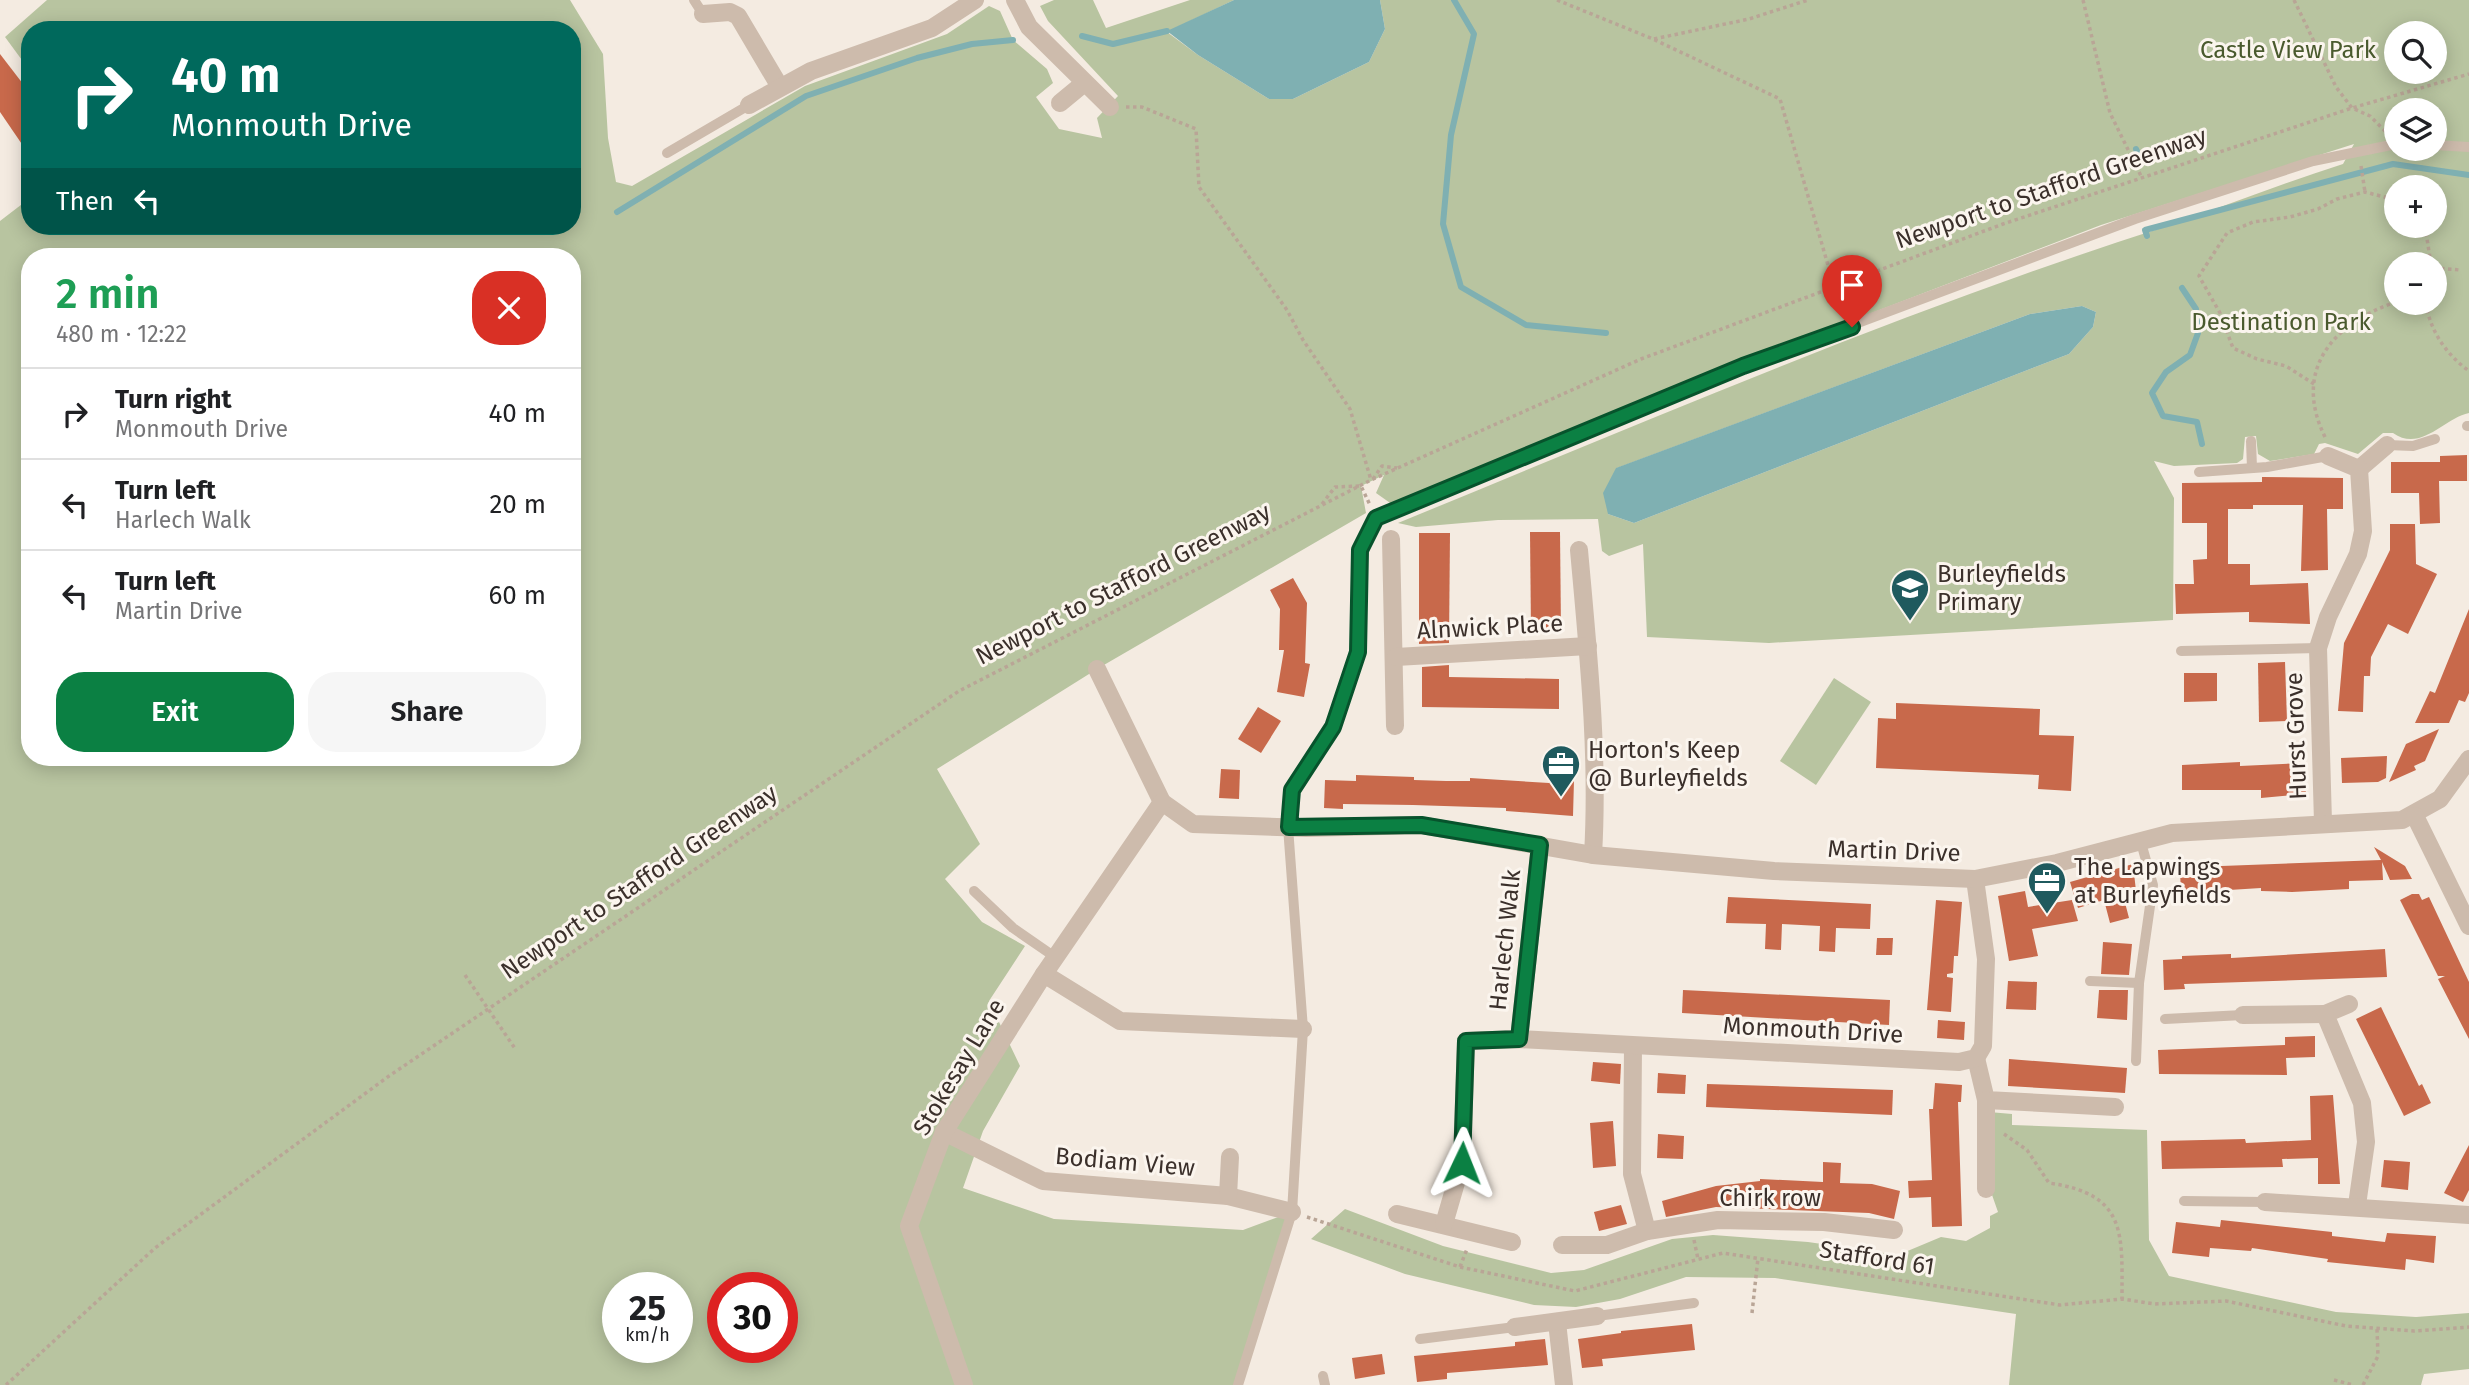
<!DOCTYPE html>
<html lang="en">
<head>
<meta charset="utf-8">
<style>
  body { margin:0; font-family:"Fira Sans",sans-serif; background:#f6f6f6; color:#202124; height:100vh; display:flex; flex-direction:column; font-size:26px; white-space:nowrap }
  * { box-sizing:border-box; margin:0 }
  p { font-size:23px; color:#757577 }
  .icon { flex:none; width:38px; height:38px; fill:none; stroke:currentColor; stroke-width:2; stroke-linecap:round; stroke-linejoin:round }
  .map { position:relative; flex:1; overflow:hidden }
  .panel { position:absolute; left:21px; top:248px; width:560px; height:518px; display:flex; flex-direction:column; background:#fff; border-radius:28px; box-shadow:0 4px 18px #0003 }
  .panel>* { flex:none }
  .top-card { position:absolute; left:21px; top:21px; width:560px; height:214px; border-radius:28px; box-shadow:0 4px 18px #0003; background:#00695c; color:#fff; overflow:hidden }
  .fabs { position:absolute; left:2384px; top:21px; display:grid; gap:14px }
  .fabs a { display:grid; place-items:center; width:63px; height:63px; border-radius:50%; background:#fff; box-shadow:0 4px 18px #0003; font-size:35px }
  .speed { position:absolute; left:602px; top:1272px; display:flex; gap:14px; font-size:35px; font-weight:700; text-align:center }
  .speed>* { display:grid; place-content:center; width:91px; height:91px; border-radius:50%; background:#fff; box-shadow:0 4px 18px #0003; line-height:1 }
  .speed small { font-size:18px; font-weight:400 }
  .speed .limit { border:10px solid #d22; background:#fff; color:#111 }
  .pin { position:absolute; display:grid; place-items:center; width:60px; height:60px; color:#fff; margin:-72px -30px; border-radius:50% 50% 50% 0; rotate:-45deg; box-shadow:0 0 7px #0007 }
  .pin .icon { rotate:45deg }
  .me { position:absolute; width:77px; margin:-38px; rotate:2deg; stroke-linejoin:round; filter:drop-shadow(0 0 5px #0008) }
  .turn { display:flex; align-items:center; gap:24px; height:147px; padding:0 35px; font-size:32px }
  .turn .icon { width:91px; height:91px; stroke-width:2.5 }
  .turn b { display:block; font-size:49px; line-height:60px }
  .then { display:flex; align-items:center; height:66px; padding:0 35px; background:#0003; gap:14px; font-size:26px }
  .round { display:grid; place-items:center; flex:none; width:74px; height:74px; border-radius:28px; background:#f6f6f6 }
  .overview { display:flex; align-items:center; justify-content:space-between; height:119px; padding:0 35px }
  h1 { font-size:42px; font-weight:600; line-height:52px; color:#1e9e55 }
  .button { display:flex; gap:14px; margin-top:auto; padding:14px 35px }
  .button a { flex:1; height:80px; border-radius:28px; background:#0b8043; color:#fff; font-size:28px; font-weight:600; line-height:80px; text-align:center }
  .button a+a { background:#f6f6f6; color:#202124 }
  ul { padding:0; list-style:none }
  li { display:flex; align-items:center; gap:21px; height:91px; padding:0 35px; border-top:2px solid #e0e0e0 }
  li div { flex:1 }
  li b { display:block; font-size:26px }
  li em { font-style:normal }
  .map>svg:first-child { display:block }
  .green { fill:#b8c4a0; fill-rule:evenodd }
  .water { fill:#7fb0b2 }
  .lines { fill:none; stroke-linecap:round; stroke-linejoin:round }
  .stream { stroke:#7fb0b2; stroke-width:6 }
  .building { fill:#c8694b }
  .path { stroke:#b9a596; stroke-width:3.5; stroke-dasharray:3.5 3.5; stroke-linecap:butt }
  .service { stroke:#cdbbac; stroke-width:10 }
  .minor { stroke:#cdbbac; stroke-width:18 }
  .tertiary { stroke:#cdbbac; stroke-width:18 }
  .path-bridge { stroke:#b9a596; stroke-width:3.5; stroke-dasharray:3.5 3.5; stroke-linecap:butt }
  .route-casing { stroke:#07532c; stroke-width:18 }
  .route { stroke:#0b8043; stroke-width:12 }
  .labels { text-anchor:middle; stroke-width:6; stroke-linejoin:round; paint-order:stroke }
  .park-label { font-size:24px; fill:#4a5a2e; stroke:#fbf5ee }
  .street-label { font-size:24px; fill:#3b302b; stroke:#fbf5ee }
  .poi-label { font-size:24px; fill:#3b302b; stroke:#fbf5ee; text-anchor:start }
</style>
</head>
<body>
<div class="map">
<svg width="2469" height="1385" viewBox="0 0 2469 1385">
  <rect width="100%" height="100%" fill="#f4ebe1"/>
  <g class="green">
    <path d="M47,0H570L603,54L608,138L616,182L632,186L805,86L947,34L989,6L1000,11L1013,40L1047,69L1053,83L1036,97L1059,129L1102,138L1097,118L1118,96L1048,21L1040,6L1054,0H1093L1106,28L1190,0H1234L1167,32L1198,55L1269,99H1293L1369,62L1385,29L1380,0H2469V413C2444,418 2421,453 2393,433H2383L2358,454L2325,443L2319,444L2314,454L2270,461L2258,454L2256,436L2245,437L2243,459L2237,463L2174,466L2154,461L2174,498L2173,620L1769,643L1647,637L1643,544L1609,556L1602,551L1598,519L1498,520L1416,527L1398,523C1649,420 1900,312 2158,229C2220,208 2280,184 2343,164L2354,144L2101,225L1606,415L1393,505L1376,493L1384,475L1361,486L1366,513L1097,669L937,769L980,844L945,879L982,922L1025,946L989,1001L1020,1066L983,1131L963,1188L1054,1219L1243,1230L1292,1212L1238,1385H0V221L30,198V226H572V30H30V71L5,37ZM2396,33H2434V72H2396ZM2396,110H2434V149H2396ZM2396,187H2434V226H2396ZM30,257H572V758H30ZM2396,264H2434V303H2396ZM2082,306L2096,312L2093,327L2069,354L1634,523L1608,514L1617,468L2030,314ZM618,1288H677V1348H618ZM723,1288H782V1348H723Z"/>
    <polygon points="1834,678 1871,702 1816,785 1780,761"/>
    <polygon points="1989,1112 2012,1114 2012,1125 2147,1130 2149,1240 2169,1276 2336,1312 2416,1317 2469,1313 2469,1369 2424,1374 2421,1385 2009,1385 2016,1314 1775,1278 1686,1277 1620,1299 1576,1307 1534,1305 1405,1274 1311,1239 1345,1209 1443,1246 1551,1273 1584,1270 1672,1239 1713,1235 1808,1242 1898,1255 1941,1237 1966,1241 1990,1228 1990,1216 1998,1212 1991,1192"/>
  </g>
  <g class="water">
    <polygon points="1234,0 1380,0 1385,29 1369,62 1293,99 1269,99 1198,55 1167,31"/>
    <polygon points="2082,306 2096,312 2093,327 2069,354 1634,523 1608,514 1603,493 1616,468 2030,314"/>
  </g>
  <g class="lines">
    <g class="stream">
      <polyline points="1454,0 1474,34 1451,135 1443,224 1461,287 1526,325 1606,333"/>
      <polyline points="1082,36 1113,44 1167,31"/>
      <polyline points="2136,149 2140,158"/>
      <polyline points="617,212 806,96 917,58 972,44 1013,40"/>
      <polyline points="2147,236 2145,230 2393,164 2469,175"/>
      <polyline points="2182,288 2196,309 2198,333 2190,355 2166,372 2152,393 2163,416 2197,422 2202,444"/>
    </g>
  </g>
  <g class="building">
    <polygon points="0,54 30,93 30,156 0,112"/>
    <polygon points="2467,455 2467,481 2439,481 2440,523 2420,524 2419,493 2391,493 2391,462 2440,462 2440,456"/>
    <polygon points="2262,477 2343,478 2343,509 2327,509 2328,570 2301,571 2303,505 2253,505 2253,509 2228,509 2228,564 2250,564 2250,585 2308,583 2310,624 2249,622 2249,612 2176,614 2175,584 2194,584 2193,560 2207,559 2207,523 2182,523 2182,483 2262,482"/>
    <polygon points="2390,524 2415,524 2416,564 2437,574 2408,634 2388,624 2371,657 2370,676 2364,676 2363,712 2338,711 2344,643 2390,550"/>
    <polygon points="1530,532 1560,532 1561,631 1531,631"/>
    <polygon points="1419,533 1450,533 1449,643 1419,644"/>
    <polygon points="1293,578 1307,603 1305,663 1310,664 1304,697 1277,692 1284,650 1279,650 1280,609 1270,590"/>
    <polygon points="2469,609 2469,693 2465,702 2459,700 2449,723 2415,723 2430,691 2435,693"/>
    <polygon points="2285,662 2287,721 2259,722 2258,663"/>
    <polygon points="1449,665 1449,677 1559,679 1559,709 1422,707 1422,667"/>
    <polygon points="2184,673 2217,673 2217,701 2184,702"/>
    <polygon points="1896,703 2040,709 2039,735 2074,736 2071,791 2038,789 2039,775 1876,768 1878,718 1896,719"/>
    <polygon points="1258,707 1281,721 1261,753 1238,739"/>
    <polygon points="2439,729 2425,761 2414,766 2416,770 2389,782 2406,744"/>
    <polygon points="2387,756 2386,778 2378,782 2342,783 2341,758"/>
    <polygon points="2240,762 2240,766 2304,763 2306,794 2261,798 2261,790 2182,790 2182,765"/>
    <polygon points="1221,769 1240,770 1239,799 1219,798"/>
    <polygon points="1356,775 1414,777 1414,780 1446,781 1470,781 1470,778 1549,783 1549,779 1574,780 1573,816 1506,811 1506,808 1413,805 1343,804 1343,809 1324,808 1325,780 1356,781"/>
    <polygon points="2374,847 2405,866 2412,879 2390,880 2382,862 2383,880 2349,881 2349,889 2292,892 2261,891 2261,888 2181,893 2180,871 2195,870 2195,867 2381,860"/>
    <polygon points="2133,864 2136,891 2123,895 2129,918 2110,923 2104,900 2078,908 2070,882"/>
    <polygon points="2025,891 2028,907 2072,900 2078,921 2032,929 2038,956 2009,961 1998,896"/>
    <polygon points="2412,894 2419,894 2422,900 2429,897 2469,982 2469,1039 2438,979 2445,976 2438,976 2400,900"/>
    <polygon points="1728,897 1871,904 1870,929 1836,928 1835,952 1819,951 1820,926 1782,924 1781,950 1765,949 1766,924 1726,923"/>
    <polygon points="1936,900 1962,902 1958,956 1954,956 1953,973 1947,974 1947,977 1953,978 1951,1012 1927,1010"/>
    <polygon points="1877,938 1893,938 1892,955 1876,955"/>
    <polygon points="2103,942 2132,944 2129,975 2101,974"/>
    <polygon points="2385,949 2387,977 2184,984 2185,989 2164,990 2163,960 2182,959 2182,956 2231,954 2231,958"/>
    <polygon points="2008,981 2037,982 2036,1010 2006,1009"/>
    <polygon points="1683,990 1890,1000 1889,1025 1682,1013"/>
    <polygon points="2099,990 2128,990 2127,1020 2097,1018"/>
    <polygon points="2381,1007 2419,1086 2422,1084 2431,1103 2404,1116 2356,1019"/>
    <polygon points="1938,1020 1965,1022 1964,1040 1937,1038"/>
    <polygon points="2315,1036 2315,1057 2286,1058 2287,1075 2159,1074 2158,1050 2285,1045 2285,1037"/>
    <polygon points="2009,1059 2127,1068 2125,1093 2008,1086"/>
    <polygon points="1593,1062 1621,1064 1620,1084 1591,1081"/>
    <polygon points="1658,1073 1686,1075 1685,1094 1657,1093"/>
    <polygon points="1935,1083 1962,1085 1961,1102 1958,1102 1962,1226 1932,1227 1931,1197 1909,1198 1908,1181 1932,1180 1929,1109 1933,1109"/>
    <polygon points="1707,1084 1893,1090 1892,1115 1706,1107"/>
    <polygon points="2333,1095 2340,1184 2318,1184 2318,1158 2282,1159 2283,1167 2162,1169 2161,1141 2245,1139 2246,1143 2311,1140 2310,1096"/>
    <polygon points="1613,1121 1616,1166 1593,1168 1590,1123"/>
    <polygon points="1658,1134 1684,1136 1683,1159 1657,1158"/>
    <polygon points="2469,1145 2469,1190 2463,1202 2444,1193"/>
    <polygon points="2384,1160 2410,1162 2408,1190 2381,1187"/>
    <polygon points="1823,1162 1841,1163 1840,1183 1872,1184 1900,1191 1894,1219 1869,1213 1716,1207 1666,1217 1662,1201 1716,1186 1760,1181 1760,1179 1823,1182"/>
    <polygon points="1621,1205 1627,1224 1599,1231 1594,1212"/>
    <polygon points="2221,1220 2332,1232 2332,1236 2385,1242 2387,1233 2436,1236 2434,1263 2406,1259 2405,1270 2327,1262 2328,1259 2252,1248 2251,1251 2210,1248 2209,1257 2172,1253 2176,1222 2220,1227"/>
    <polygon points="1692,1324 1695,1350 1602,1359 1603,1366 1582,1368 1578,1339 1621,1333 1621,1331"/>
    <polygon points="1545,1339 1548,1365 1447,1373 1447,1379 1417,1382 1414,1356 1515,1346 1515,1342"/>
    <polygon points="1382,1354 1385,1374 1355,1379 1352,1358"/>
  </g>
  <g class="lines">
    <g class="path">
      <polyline points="1557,0 1653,39 1780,99 1834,286"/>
      <polyline points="2083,0 2110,113 2142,178"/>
      <polyline points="2294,0 2336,87 2352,108 2370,116 2386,132"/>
      <polyline points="1654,39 1749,19 1808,0"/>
      <polyline points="1126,107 1142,107 1196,129 1199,187 1287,310 1303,340 1350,409 1371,480"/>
      <polyline points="2361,166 2365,192"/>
      <polyline points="2425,226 2431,264"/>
      <polyline points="2434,268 2460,270"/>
      <path d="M2426,303C2430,331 2446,354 2469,371"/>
      <polyline points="2314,384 2286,366 2257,359 2233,348 2220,313 2199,276 2227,233 2253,222 2290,217 2318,209 2337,199 2365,192 2396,200"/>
      <path d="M2325,437C2292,370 2333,323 2396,302"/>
      <polyline points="1373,479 1382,466 1397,468"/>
      <polyline points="1322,504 1335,487 1361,486 1370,505"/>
      <path d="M2004,1134L2027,1150L2049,1183C2127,1194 2122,1233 2122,1299"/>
      <polyline points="1307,1217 1460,1267 1575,1291 1723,1253 2060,1305 2122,1299 2155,1304 2226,1301 2346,1326 2414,1331 2469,1327"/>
      <polyline points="1694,1240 1698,1259"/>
      <polyline points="1460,1267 1467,1249"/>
      <polyline points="1752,1313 1758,1258"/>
      <polyline points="2334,1380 2353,1385"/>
      <polyline points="6,1385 155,1248 389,1076 959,691 1371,480 1641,359 2003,224 2352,108 2469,74"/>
      <polyline points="2363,1385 2378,1356 2377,1329"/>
    </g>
    <g class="service">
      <polyline points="694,0 703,14"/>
      <polyline points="2434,145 2469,147"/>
      <polyline points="667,153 749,105"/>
      <polyline points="2467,426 2469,426"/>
      <polyline points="2251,441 2252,468"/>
      <polyline points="2387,445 2413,446 2435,439"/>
      <polyline points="2199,472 2267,467 2328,456"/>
      <polyline points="2181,651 2318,648"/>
      <polyline points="974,891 1013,928 1055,957"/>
      <polyline points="2090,981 2139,983 2153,885 2140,839"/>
      <polyline points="2165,1019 2243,1015"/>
      <polyline points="2136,1061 2139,983"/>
      <polyline points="2184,1201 2265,1202"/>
      <polyline points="1597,1316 1694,1303"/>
      <polyline points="1420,1339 1515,1327"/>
      <polyline points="1323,1376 1325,1385"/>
      <polyline points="1238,1385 1292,1212 1303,1029 1288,827 1292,790 1333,727 1358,652 1360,550 1376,518 1743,366 2135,219 2313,161 2396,144"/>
    </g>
    <g class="minor">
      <polyline points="1015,0 1029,27 1110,107"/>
      <polyline points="703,14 730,12 738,16 780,87"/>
      <polyline points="1060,103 1083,84"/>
      <polyline points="749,105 811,71 932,28 975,0"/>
      <polyline points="2359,469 2387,445"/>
      <polyline points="1391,539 1395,726"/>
      <path d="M1579,550C1588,651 1599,754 1593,855"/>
      <polyline points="1396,657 1588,646"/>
      <polyline points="2323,822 2318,648 2328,617 2358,554 2363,531 2359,469 2328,456"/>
      <polyline points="1044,974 1120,1021 1303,1029"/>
      <polyline points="2349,1004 2325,1014 2362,1103 2366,1142 2357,1205"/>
      <polyline points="2243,1015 2325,1014"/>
      <polyline points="1519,1039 1540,845"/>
      <polyline points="1633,1046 1632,1174 1647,1231"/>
      <polyline points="1976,1058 1986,1100 2115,1107"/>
      <polyline points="944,1132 1043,1181 1228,1196 1292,1212"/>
      <polyline points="1986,1189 1986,1100"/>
      <polyline points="1228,1196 1230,1157"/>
      <polyline points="2265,1202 2469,1215"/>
      <polyline points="1397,1214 1512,1242"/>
      <polyline points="1444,1224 1462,1162 1466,1041 1519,1039 1959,1062 1976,1058 1983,1046 1986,959 1975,879"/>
      <polyline points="1562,1245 1607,1245 1647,1231 1718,1220 1824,1222 1894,1230"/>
      <polyline points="1557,1322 1564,1385"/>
      <polyline points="1515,1327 1597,1316"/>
    </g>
    <g class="tertiary">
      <polyline points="1097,669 1162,802 1193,824 1306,828 1421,825 1593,855 1774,871 1975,879 2057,863 2172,833 2402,820 2440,799 2469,759"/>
      <polyline points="2415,816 2469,926"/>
      <polyline points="964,1385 909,1226 944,1132 1044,974 1162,802"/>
    </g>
    <polyline class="path-bridge" points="465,975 516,1050"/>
  </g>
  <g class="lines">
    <g class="route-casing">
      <polyline id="route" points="1462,1163 1466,1041 1519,1039 1540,845 1421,825 1289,827 1292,790 1333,727 1358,652 1360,550 1376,518 1743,366 1852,327"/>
    </g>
    <use href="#route" class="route"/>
  </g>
  <defs>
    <g id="school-pin" transform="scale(2.0125)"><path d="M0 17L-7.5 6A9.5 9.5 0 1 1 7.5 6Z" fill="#1f5a5e" stroke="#fbf5ee"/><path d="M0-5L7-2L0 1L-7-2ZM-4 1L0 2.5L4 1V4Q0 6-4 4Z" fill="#fff"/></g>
    <g id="office-pin" transform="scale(2.0125)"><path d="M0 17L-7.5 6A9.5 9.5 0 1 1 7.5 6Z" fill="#1f5a5e" stroke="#fbf5ee"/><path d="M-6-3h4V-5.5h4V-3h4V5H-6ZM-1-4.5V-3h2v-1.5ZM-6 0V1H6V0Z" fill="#fff"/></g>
  </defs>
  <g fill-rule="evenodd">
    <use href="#school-pin" x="1910" y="588"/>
    <use href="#office-pin" x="1561" y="764"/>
    <use href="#office-pin" x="2047" y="881"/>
  </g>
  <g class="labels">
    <g class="park-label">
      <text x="2288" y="58">Castle View Park</text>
      <text x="2281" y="330">Destination Park</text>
    </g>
    <g class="street-label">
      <text transform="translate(2051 188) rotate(-19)" y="8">Newport to Stafford Greenway</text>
      <text transform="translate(1123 584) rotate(-27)" y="8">Newport to Stafford Greenway</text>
      <text transform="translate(1490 627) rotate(-3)" y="8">Alnwick Place</text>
      <text transform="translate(2296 736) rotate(-92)" y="8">Hurst Grove</text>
      <text transform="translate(1894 851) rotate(2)" y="8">Martin Drive</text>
      <text transform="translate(639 882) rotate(-34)" y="8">Newport to Stafford Greenway</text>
      <text transform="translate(1505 940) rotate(-84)" y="8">Harlech Walk</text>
      <text transform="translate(1813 1030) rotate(3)" y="8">Monmouth Drive</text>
      <text transform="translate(959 1067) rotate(-59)" y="8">Stokesay Lane</text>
      <text transform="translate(1125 1162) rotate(5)" y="8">Bodiam View</text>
      <text x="1770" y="1206">Chirk row</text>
      <text transform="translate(1877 1258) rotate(9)" y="8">Stafford 61</text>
    </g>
    <g class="poi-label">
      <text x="1937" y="582">Burleyfields<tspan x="1937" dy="28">Primary</tspan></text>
      <text x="1588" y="758">Horton's Keep<tspan x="1588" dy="28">@ Burleyfields</tspan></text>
      <text x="2074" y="875">The Lapwings<tspan x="2074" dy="28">at Burleyfields</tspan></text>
    </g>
  </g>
</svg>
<div class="fabs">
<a><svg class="icon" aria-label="search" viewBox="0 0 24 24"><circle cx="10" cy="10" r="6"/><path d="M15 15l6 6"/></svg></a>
<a><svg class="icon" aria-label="layers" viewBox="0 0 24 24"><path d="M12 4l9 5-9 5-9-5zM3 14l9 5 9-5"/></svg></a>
<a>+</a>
<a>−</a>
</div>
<div class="speed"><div>25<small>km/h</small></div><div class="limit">30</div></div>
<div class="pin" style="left:1852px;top:327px;background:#d93025"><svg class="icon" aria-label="arrive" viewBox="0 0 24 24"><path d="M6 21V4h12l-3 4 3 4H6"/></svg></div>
<svg class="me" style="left:1462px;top:1163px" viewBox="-20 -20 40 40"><path d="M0-17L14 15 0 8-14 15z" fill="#0b8043" stroke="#fff" stroke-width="4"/></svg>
<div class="top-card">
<div class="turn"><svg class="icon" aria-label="right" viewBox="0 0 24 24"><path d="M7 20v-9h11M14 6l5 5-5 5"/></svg><div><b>40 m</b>Monmouth Drive</div></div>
<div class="then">Then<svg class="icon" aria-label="left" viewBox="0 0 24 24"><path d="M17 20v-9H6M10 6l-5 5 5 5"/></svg></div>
</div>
<section class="panel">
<div class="overview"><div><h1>2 min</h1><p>480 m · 12:22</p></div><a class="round" style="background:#d93025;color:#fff"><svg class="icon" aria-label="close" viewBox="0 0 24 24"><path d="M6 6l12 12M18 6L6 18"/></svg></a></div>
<ul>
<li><svg class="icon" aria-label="right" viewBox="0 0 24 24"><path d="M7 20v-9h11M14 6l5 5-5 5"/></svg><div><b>Turn right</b><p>Monmouth Drive</p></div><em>40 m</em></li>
<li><svg class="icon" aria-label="left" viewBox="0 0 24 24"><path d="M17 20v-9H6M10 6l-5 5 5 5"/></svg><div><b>Turn left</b><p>Harlech Walk</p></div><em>20 m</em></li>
<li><svg class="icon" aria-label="left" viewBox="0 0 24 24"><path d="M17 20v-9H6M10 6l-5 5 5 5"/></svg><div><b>Turn left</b><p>Martin Drive</p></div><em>60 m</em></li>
</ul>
<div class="button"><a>Exit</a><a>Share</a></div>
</section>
</div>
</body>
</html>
